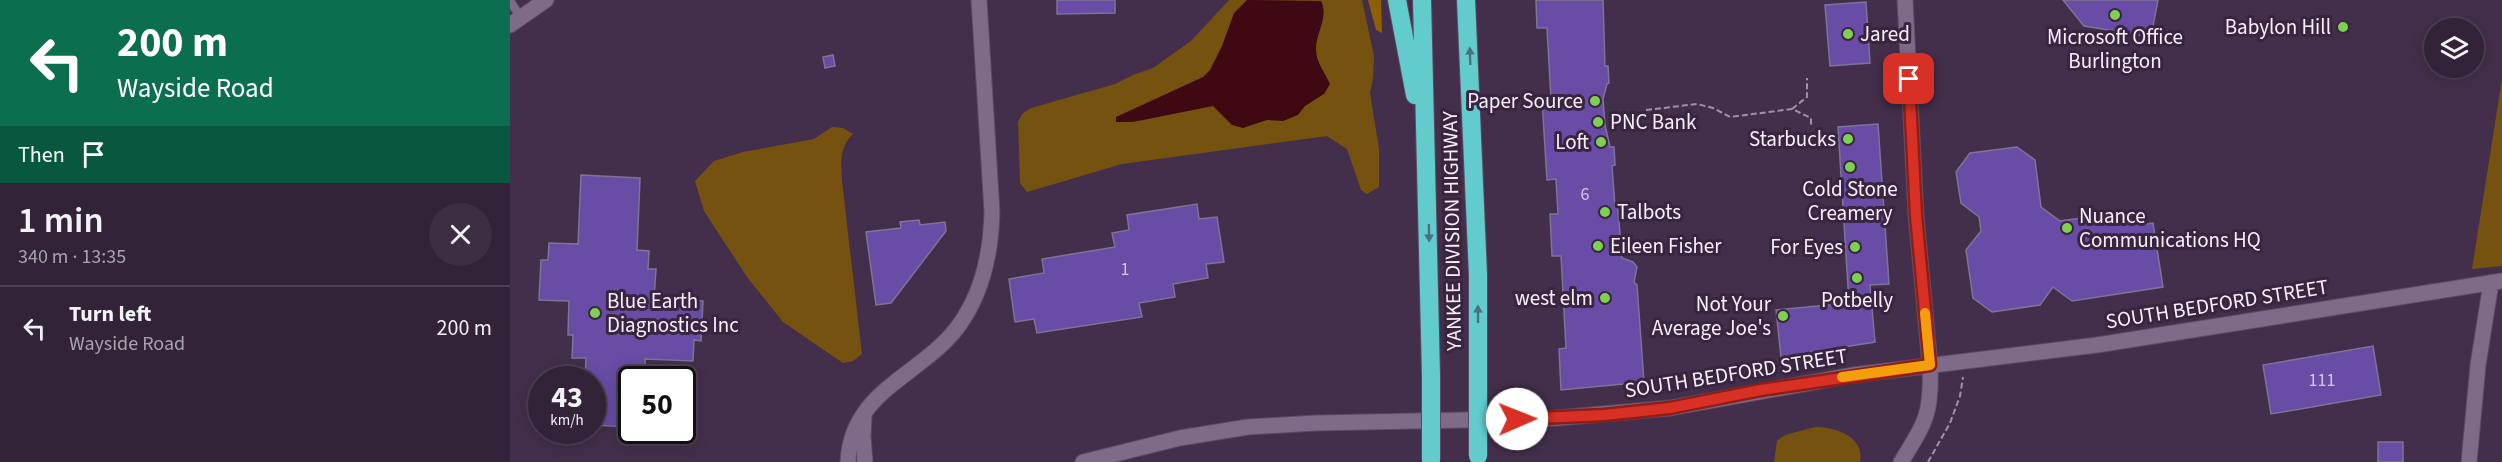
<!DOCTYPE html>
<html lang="en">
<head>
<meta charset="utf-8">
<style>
  body { margin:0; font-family:"Source Sans 3",sans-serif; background:#3d2f43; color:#f1f3f6; height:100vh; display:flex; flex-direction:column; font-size:22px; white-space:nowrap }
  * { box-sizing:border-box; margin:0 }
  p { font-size:20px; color:#a8a4ae }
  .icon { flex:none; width:33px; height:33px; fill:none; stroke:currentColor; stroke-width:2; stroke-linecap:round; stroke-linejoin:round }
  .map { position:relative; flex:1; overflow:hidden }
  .side { display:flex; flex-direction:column; background:#322338; width:510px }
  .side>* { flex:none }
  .top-card { background:#0b6e4f; color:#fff; overflow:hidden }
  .fabs { position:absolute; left:1914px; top:18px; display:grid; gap:12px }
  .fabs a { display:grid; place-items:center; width:60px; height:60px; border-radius:50%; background:#322338; box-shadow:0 3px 15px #0003,0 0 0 2px #4d4053; font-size:30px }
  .speed { position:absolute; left:18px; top:366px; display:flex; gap:12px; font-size:30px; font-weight:700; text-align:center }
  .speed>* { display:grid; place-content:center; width:78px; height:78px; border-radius:50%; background:#322338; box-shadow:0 3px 15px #0003,0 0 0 2px #4d4053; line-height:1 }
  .speed small { font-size:15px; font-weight:400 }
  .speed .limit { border:3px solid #111; border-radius:9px; background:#fff; color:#111 }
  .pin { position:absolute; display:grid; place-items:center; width:51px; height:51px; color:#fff; margin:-26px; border-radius:12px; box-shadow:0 3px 9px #0006 }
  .me { position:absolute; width:66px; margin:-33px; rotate:89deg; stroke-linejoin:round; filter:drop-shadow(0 0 4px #0008) }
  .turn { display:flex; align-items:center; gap:21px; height:126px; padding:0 18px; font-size:27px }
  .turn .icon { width:78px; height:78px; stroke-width:2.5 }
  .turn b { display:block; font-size:42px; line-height:51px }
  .then { display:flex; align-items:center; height:57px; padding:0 18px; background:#0003; gap:12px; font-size:22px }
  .round { display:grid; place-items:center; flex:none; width:63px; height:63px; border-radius:32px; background:#3d2f43 }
  .summary { display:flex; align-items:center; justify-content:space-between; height:102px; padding:0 18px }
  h1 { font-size:36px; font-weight:600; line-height:45px }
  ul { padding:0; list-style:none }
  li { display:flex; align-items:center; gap:18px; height:84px; padding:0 18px; border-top:2px solid #4d4053 }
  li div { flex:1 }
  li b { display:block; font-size:22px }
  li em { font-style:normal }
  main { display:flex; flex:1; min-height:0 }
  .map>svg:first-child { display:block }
  .green { fill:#765211 }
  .forest { fill:#8e6000 }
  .water { fill:#3f0812 }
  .building { fill:#694ca5; stroke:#7d7497; stroke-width:1.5 }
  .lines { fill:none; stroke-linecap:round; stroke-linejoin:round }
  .lane-casing { stroke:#5b4b62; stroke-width:10 }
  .street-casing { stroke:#5b4b62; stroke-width:17 }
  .secondary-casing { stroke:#5b4b62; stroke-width:17 }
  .highway-casing { stroke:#5b4b62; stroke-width:20 }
  .path { stroke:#a091a6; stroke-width:2; stroke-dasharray:6 3; stroke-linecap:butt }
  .lane { stroke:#806a89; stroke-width:8 }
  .street { stroke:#806a89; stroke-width:15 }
  .secondary { stroke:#806a89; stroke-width:15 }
  .highway { stroke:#62cccd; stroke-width:18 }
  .highway-bridge-casing { stroke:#5b4b62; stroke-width:20; stroke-linecap:butt }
  .highway-bridge { stroke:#62cccd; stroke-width:18 }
  .oneway { fill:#4b707f }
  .route-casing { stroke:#8d1f18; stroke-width:15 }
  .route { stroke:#d93025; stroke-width:10 }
  .slow { stroke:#f59e0b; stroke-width:10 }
  .poi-dot { fill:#7fd052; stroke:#392540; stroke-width:2 }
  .labels { text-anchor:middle; stroke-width:6; stroke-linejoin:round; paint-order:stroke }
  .number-label { font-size:18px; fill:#d5c6e7 }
  .poi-label { font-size:21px; fill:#f9effd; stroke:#392540; text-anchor:end }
  .street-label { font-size:21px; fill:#f9effd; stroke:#392540 }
</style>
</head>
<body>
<main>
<section class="side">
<div class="top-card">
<div class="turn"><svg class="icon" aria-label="left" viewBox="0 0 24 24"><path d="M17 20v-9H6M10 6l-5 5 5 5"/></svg><div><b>200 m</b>Wayside Road</div></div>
<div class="then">Then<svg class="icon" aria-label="arrive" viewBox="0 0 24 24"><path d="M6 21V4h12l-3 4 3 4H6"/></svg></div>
</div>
<div class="summary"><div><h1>1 min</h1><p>340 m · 13:35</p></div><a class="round"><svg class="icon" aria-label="close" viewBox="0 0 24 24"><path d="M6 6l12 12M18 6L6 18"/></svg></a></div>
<ul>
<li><svg class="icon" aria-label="left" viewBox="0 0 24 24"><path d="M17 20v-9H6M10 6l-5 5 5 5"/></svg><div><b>Turn left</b><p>Wayside Road</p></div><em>200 m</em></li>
</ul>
</section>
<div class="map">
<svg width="1992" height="462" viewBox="0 0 1992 462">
  <rect width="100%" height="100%" fill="#432f4b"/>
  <g class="green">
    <polygon points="719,0 852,0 864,56 863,78 860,93 869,149 869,187 857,194 851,190 837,149 817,136 612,164 517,192 510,183 508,122 512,114 521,108 605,84 623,75 643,68 681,41"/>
    <polygon points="1992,79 1992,266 1962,269"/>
    <path d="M322,127L333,128L343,134C329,147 331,163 332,181L352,354L343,361L333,363L273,322L237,277L194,211L185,181L204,161L233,152L304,139Z"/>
    <path d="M1305,427C1324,427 1355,436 1350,462H1264L1267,441L1275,435Z"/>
  </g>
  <polygon class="forest" points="858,0 871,0 872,33 866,30"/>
  <path class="water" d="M737,0L811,1C819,17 806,32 806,49C806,63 815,72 820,84L814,94L795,106L788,115L773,121L757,120L733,128L722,125L703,106L623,122H606V117L693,77L700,70L712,46L724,13Z"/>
  <g class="building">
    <polygon points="547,0 605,0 605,13 547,14"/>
    <polygon points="1026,0 1093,0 1095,66 1098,66 1099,83 1097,84 1093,99 1095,125 1100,147 1104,147 1105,165 1102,166 1105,207 1108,209 1112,258 1123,262 1127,267 1124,282 1127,285 1134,382 1051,390 1049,349 1056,348 1051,256 1042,256 1040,214 1048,214 1046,179 1037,180 1032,100 1041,99 1037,28 1027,28"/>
    <polygon points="1553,0 1648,0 1641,37 1574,26"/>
    <polygon points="1356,2 1360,63 1320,66 1315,5"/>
    <polygon points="323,55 325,66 315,68 313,57"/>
    <polygon points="1368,124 1379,284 1360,285 1365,342 1271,357 1266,310 1339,303 1328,127"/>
    <polygon points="1507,147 1525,160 1531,207 1550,221 1607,213 1629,225 1643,223 1653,287 1562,301 1543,287 1530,305 1482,312 1463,298 1456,250 1471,231 1469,217 1451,203 1446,172 1460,153"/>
    <polygon points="71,175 130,178 127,250 139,251 138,269 146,269 144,299 193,301 191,341 184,340 183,361 135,359 135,380 122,380 122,427 82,425 82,380 75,380 76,358 62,358 63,335 58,335 59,301 29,300 31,260 38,260 39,243 68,244"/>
    <polygon points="687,204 689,219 707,217 714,262 696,264 698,278 663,284 665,297 629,303 632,317 527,333 524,319 505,322 499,279 534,273 532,259 605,247 602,233 619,230 617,215"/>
    <polygon points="409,220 410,225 435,222 436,231 381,303 366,305 356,232 391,228 390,222"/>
    <polygon points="1863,346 1871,395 1761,414 1753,365"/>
    <rect x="1868" y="442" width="25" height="20"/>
  </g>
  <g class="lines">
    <g class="lane-casing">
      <polyline id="lane" points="0,1 11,18"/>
    </g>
    <g class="street-casing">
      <path id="street" d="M1391,462C1416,422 1422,413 1420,365"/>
    </g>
    <g class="secondary-casing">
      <g id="secondary">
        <polyline points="1395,0 1406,215 1420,365"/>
        <polyline points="0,25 36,0"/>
        <polyline points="354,417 353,436 355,462"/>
        <path d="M338,462C341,391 410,376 447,328C472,295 481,253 482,212L469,0"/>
        <polyline points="573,462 670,438 738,427 806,423 1047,418 1160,408 1343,375 1587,345 1992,281"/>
        <polyline points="1959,462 1968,365 1981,283"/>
      </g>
    </g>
    <g class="highway-casing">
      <g id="highway">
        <polyline points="887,0 905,95"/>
        <polyline points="912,0 921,376"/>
        <polyline points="956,0 968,275 968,373"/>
      </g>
    </g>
    <g class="path">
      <polyline points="1282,109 1297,97 1297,78"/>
      <polyline points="1136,110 1187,104 1203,108 1220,117 1282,109 1301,118 1301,127"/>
      <polyline points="1418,462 1440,423 1450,396 1453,377"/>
    </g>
    <use href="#lane" class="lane"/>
    <use href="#street" class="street"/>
    <use href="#secondary" class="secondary"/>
    <use href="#highway" class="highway"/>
    <g class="highway-bridge-casing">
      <g id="highway-bridge">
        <polyline points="968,373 968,456"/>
        <polyline points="921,460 921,376"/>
      </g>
    </g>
    <use href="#highway-bridge" class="highway-bridge"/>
  </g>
  <defs><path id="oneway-solid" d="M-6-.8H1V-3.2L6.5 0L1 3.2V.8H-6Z" transform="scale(1.5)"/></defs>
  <g class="oneway">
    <use href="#oneway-solid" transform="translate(960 56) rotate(-92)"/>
    <use href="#oneway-solid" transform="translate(919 233) rotate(89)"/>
    <use href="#oneway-solid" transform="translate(968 314) rotate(-90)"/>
  </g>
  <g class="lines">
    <g class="route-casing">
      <polyline id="route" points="1007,419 1094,415 1160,408 1251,390 1420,365 1406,215 1399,79"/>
    </g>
    <use href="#route" class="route"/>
    <polyline class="slow" points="1332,377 1420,365 1415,313"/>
  </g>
  <g class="poi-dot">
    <circle cx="1605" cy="15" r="6"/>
    <circle cx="1833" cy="27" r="6"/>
    <circle cx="1338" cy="34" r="6"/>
    <circle cx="1085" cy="101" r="6"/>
    <circle cx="1088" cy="122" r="6"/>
    <circle cx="1338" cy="139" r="6"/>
    <circle cx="1091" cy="142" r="6"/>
    <circle cx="1340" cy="167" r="6"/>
    <circle cx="1095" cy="212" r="6"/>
    <circle cx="1557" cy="228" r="6"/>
    <circle cx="1088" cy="246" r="6"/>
    <circle cx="1345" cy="247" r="6"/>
    <circle cx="1347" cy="278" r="6"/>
    <circle cx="1095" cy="298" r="6"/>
    <circle cx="85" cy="313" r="6"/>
    <circle cx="1273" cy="316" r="6"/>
  </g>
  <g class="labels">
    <g class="number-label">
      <text x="1075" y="200">6</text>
      <text x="615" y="275">1</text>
      <text x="1812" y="386">111</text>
    </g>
    <g class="poi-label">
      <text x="1821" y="34">Babylon Hill</text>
      <text x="1350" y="41" text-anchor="start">Jared</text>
      <text x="1605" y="44" text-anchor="middle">Microsoft Office<tspan x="1605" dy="24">Burlington</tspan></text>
      <text x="1073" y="108">Paper Source</text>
      <text x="1100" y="129" text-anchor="start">PNC Bank</text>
      <text x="1326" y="146">Starbucks</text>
      <text x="1079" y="149">Loft</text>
      <text x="1340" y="196" text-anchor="middle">Cold Stone<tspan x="1340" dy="24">Creamery</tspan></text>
      <text x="1107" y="219" text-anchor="start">Talbots</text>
      <text x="1569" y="223" text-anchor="start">Nuance<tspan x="1569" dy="24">Communications HQ</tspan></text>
      <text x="1100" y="253" text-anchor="start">Eileen Fisher</text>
      <text x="1333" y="254">For Eyes</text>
      <text x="1083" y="305">west elm</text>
      <text x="1347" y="307" text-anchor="middle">Potbelly</text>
      <text x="97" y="308" text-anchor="start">Blue Earth<tspan x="97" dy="24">Diagnostics Inc</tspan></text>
      <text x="1261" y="311">Not Your<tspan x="1261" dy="24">Average Joe's</tspan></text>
    </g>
    <g class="street-label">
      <text transform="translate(942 231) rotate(-91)" y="7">YANKEE DIVISION HIGHWAY</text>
      <text transform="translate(1707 304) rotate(-9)" y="7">SOUTH BEDFORD STREET</text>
      <text transform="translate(1226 373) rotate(-9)" y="7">SOUTH BEDFORD STREET</text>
    </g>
  </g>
</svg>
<div class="fabs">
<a><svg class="icon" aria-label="layers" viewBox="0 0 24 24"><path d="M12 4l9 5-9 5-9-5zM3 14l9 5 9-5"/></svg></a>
</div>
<div class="speed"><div>43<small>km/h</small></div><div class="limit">50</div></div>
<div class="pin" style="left:1399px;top:79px;background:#d93025"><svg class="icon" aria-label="arrive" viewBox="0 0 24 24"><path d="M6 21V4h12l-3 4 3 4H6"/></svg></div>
<svg class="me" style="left:1007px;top:419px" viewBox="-20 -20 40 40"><circle r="19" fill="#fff"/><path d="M0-13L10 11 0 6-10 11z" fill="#d93025"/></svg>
</div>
</main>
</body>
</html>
